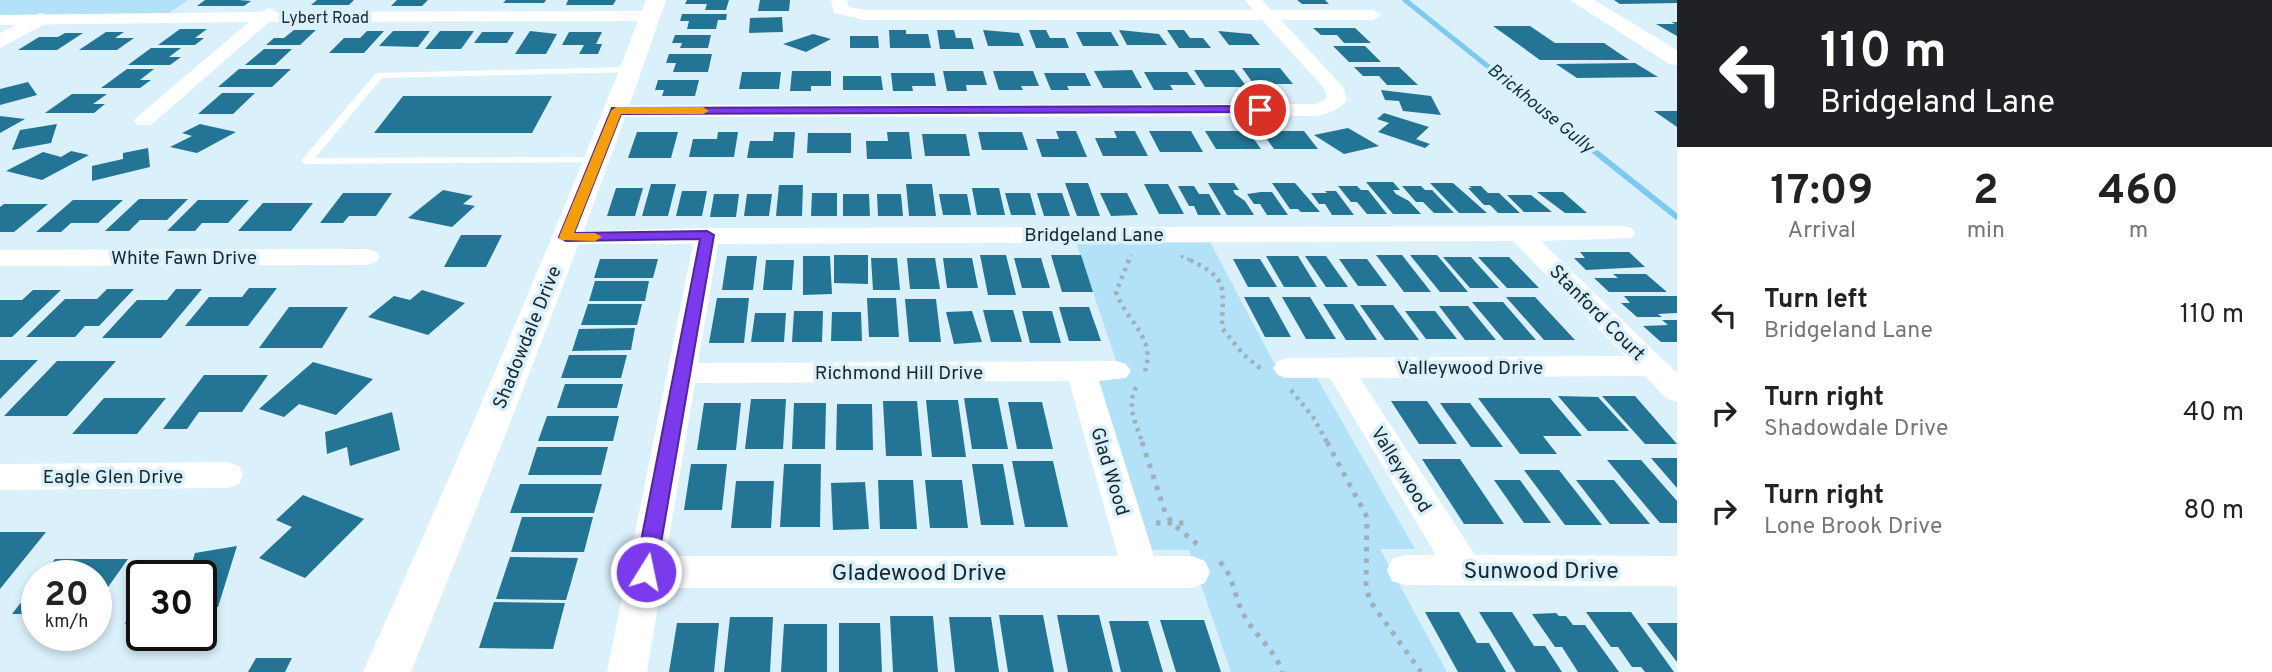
<!DOCTYPE html>
<html lang="en">
<head>
<meta charset="utf-8">
<style>
  body { margin:0; font-family:Overpass,sans-serif; background:#f6f6f6; color:#222; height:100vh; display:flex; flex-direction:column; font-size:26px; white-space:nowrap }
  * { box-sizing:border-box; margin:0 }
  p { font-size:23px; color:#767676 }
  .icon { flex:none; width:38px; height:38px; fill:none; stroke:currentColor; stroke-width:2; stroke-linecap:round; stroke-linejoin:round }
  .map { position:relative; flex:1; overflow:hidden }
  .drawer { display:flex; flex-direction:column; background:#fff; width:595px }
  .drawer>* { flex:none }
  .top-card { background:#202124; color:#fff; overflow:hidden }
  .speed { position:absolute; left:21px; top:560px; display:flex; gap:14px; font-size:35px; font-weight:700; text-align:center }
  .speed>* { display:grid; place-content:center; width:91px; height:91px; border-radius:50%; background:#fff; box-shadow:0 4px 10px #0003; line-height:1 }
  .speed small { font-size:18px; font-weight:400 }
  .speed .limit { border:4px solid #111; border-radius:10px; background:#fff; color:#111 }
  .pin { position:absolute; display:grid; place-items:center; width:60px; height:60px; color:#fff; margin:-30px; border:4px solid #fff; border-radius:50%; box-shadow:0 2px 7px #0007 }
  .me { position:absolute; width:77px; margin:-38px; rotate:10deg; stroke-linejoin:round; filter:drop-shadow(0 0 5px #0008) }
  .turn { display:flex; align-items:center; gap:24px; height:147px; padding:0 28px; font-size:32px }
  .turn .icon { width:91px; height:91px; stroke-width:2.5 }
  .turn b { display:block; font-size:49px; line-height:60px }
  .eta { display:flex; justify-content:space-evenly; align-items:center; height:119px; text-align:center }
  .eta b { font-size:42px; font-weight:700; line-height:49px }
  ul { padding:0; list-style:none }
  li { display:flex; align-items:center; gap:21px; height:98px; padding:0 28px }
  li div { flex:1 }
  li b { display:block; font-size:26px }
  li em { font-style:normal }
  main { display:flex; flex:1; min-height:0 }
  .map>svg:first-child { display:block }
  .green { fill:#b2e1f8 }
  .lines { fill:none; stroke-linecap:round; stroke-linejoin:round }
  .stream-far1 { stroke:#7ecaef; stroke-width:5 }
  .stream { stroke:#7ecaef; stroke-width:6 }
  .building { fill:#237495 }
  .path-far2 { stroke:#9eb1bb; stroke-width:3.5; stroke-dasharray:2.5 4.5; stroke-linecap:butt }
  .path-far1 { stroke:#9eb1bb; stroke-width:4.5; stroke-dasharray:3.5 5; stroke-linecap:butt }
  .path { stroke:#9eb1bb; stroke-width:5; stroke-dasharray:4.5 7; stroke-linecap:butt }
  .service { fill:#fff; fill-rule:evenodd }
  .minor { fill:#fff; fill-rule:evenodd }
  .tertiary { fill:#fff; fill-rule:evenodd }
  .route { fill:#7c3aed; stroke:#51269a; stroke-width:2 }
  .slow { fill:#f59e0b }
  .labels { text-anchor:middle; stroke-width:7; stroke-linejoin:round; paint-order:stroke }
  .far-street-label { font-size:16px; fill:#19272e; stroke:#daf0fb }
  .far-water-label { font-size:18px; font-style:italic; fill:#0c303f; stroke:#daf0fb }
  .street-label { font-size:19px; fill:#19272e; stroke:#daf0fb }
  .near-street-label { font-size:23px; fill:#19272e; stroke:#daf0fb }
</style>
</head>
<body>
<main>
<div class="map">
<svg width="1677" height="672" viewBox="0 0 1677 672">
  <rect width="100%" height="100%" fill="#daf0fb"/>
  <g class="green">
    <polygon points="0,0 188,0 169,13 0,16"/>
    <polygon points="1076,242 1210,242 1282,378 1317,378 1415,549 1380,549 1447,672 1231,672 1189,550 1147,550 1095,379 1122,378"/>
  </g>
  <g class="lines">
    <polyline class="stream-far1" points="1405,0 1551,117"/>
    <polyline class="stream" points="1549,115 1677,217"/>
  </g>
  <g class="building">
    <polygon points="205,0 239,0 251,1 244,6 197,6"/>
    <polygon points="317,0 354,0 349,5 311,5"/>
    <polygon points="397,0 428,0 422,6 391,6"/>
    <polygon points="506,0 546,0 544,3 503,3"/>
    <polygon points="568,0 616,0 613,5 566,5"/>
    <polygon points="687,0 729,0 726,10 705,10 707,4 685,4"/>
    <polygon points="760,0 790,0 789,11 758,11"/>
    <polygon points="1297,0 1325,0 1329,4 1302,4"/>
    <polygon points="1614,0 1677,0 1677,3 1620,4"/>
    <polygon points="682,14 727,14 726,20 718,20 716,29 687,29 689,21 680,21"/>
    <polygon points="782,17 783,32 749,33 750,18"/>
    <polygon points="1671,22 1677,22 1677,36 1656,24 1675,24"/>
    <polygon points="1493,26 1530,26 1555,43 1604,43 1629,60 1540,60"/>
    <polygon points="1313,28 1355,28 1371,43 1344,43 1337,35 1321,35"/>
    <polygon points="180,29 207,29 195,38 204,38 195,45 158,45"/>
    <polygon points="294,30 316,30 300,45 266,45 274,38 284,38"/>
    <polygon points="889,30 906,30 906,34 928,34 931,48 890,48"/>
    <polygon points="937,30 954,30 956,38 971,38 974,49 940,49"/>
    <polygon points="983,30 1019,33 1024,46 988,46"/>
    <polygon points="1029,30 1046,30 1050,38 1065,38 1069,48 1036,48"/>
    <polygon points="1119,30 1159,34 1167,45 1127,45"/>
    <polygon points="1167,30 1184,30 1190,38 1203,38 1211,48 1179,48"/>
    <polygon points="367,31 384,31 364,53 329,53 344,38 360,38"/>
    <polygon points="393,31 430,31 418,47 379,46"/>
    <polygon points="440,31 474,31 461,49 425,49"/>
    <polygon points="530,31 557,34 546,54 515,54"/>
    <polygon points="1218,31 1251,34 1260,45 1229,45"/>
    <polygon points="106,32 124,32 115,38 134,38 117,50 79,50"/>
    <polygon points="482,32 514,32 507,43 474,43"/>
    <polygon points="569,32 602,32 596,44 602,44 598,54 579,54 584,45 562,45"/>
    <polygon points="1076,32 1111,32 1119,46 1083,46"/>
    <polygon points="65,33 83,33 57,50 18,50 39,37 58,37"/>
    <polygon points="813,34 831,39 806,52 783,44"/>
    <polygon points="675,35 711,35 708,48 680,48 682,43 672,43"/>
    <polygon points="850,36 878,36 879,48 850,48"/>
    <polygon points="1333,46 1365,46 1381,62 1349,62"/>
    <polygon points="151,48 181,48 169,57 181,57 170,65 128,65"/>
    <polygon points="264,49 292,49 275,65 245,65"/>
    <polygon points="669,54 712,54 708,72 673,72 676,63 666,63"/>
    <polygon points="1635,63 1658,77 1577,78 1556,64"/>
    <polygon points="1354,67 1399,67 1418,85 1387,85 1379,76 1363,76"/>
    <polygon points="1242,68 1280,68 1293,84 1275,84 1280,90 1258,90"/>
    <polygon points="127,69 154,69 140,80 151,80 140,88 101,88"/>
    <polygon points="239,69 291,69 272,87 218,87"/>
    <polygon points="1132,70 1142,88 1103,88 1094,71"/>
    <polygon points="1194,70 1234,70 1247,87 1205,87"/>
    <polygon points="792,71 831,71 831,86 811,86 811,91 790,91"/>
    <polygon points="943,71 983,71 987,85 966,85 967,91 947,91"/>
    <polygon points="993,71 1033,71 1039,86 1021,86 1023,90 999,90"/>
    <polygon points="742,72 781,72 779,89 739,89"/>
    <polygon points="1144,72 1187,72 1196,85 1170,85 1173,90 1154,90"/>
    <polygon points="891,73 934,73 936,86 912,86 913,91 893,91"/>
    <polygon points="1044,73 1085,73 1091,86 1067,86 1069,90 1051,90"/>
    <polygon points="843,76 881,76 883,90 843,90"/>
    <polygon points="658,80 699,80 695,96 662,96 664,90 655,90"/>
    <polygon points="28,82 37,95 0,105 0,89"/>
    <polygon points="1381,90 1431,96 1441,115 1403,111 1399,101 1385,100"/>
    <polygon points="222,93 255,93 233,114 198,114"/>
    <polygon points="72,94 107,94 93,104 105,104 94,113 45,113"/>
    <polygon points="403,96 552,96 532,133 374,133"/>
    <polygon points="1654,111 1677,111 1677,127"/>
    <polygon points="1384,113 1429,127 1416,139 1430,144 1425,148 1378,132 1389,123 1377,119"/>
    <polygon points="0,116 25,119 0,133"/>
    <polygon points="57,124 51,143 12,150 20,130"/>
    <polygon points="200,124 236,132 197,153 170,147 192,136 182,133"/>
    <polygon points="1348,128 1379,146 1344,154 1314,135"/>
    <polygon points="1056,131 1076,131 1087,157 1042,157 1036,139 1059,139"/>
    <polygon points="1114,131 1135,131 1148,156 1103,156 1095,138 1117,138"/>
    <polygon points="1149,131 1191,131 1203,152 1160,152"/>
    <polygon points="1205,131 1248,131 1261,149 1216,149"/>
    <polygon points="1261,131 1304,131 1318,149 1274,149"/>
    <polygon points="637,132 678,132 671,158 628,158"/>
    <polygon points="718,132 738,132 734,157 689,157 693,139 717,139"/>
    <polygon points="774,132 795,132 793,158 747,158 750,141 773,141"/>
    <polygon points="887,132 909,132 912,159 867,159 866,141 888,141"/>
    <polygon points="978,132 1022,132 1028,150 982,150"/>
    <polygon points="808,133 851,133 851,153 807,153"/>
    <polygon points="922,134 966,134 970,156 925,156"/>
    <polygon points="148,148 150,167 92,181 92,166 123,159 123,153"/>
    <polygon points="71,151 89,155 42,180 6,171 43,152 61,157"/>
    <polygon points="1366,182 1393,182 1400,190 1393,190 1396,194 1409,201 1421,214 1393,214"/>
    <polygon points="1065,183 1088,183 1100,216 1077,216"/>
    <polygon points="1208,183 1234,183 1239,190 1233,190 1235,194 1245,201 1254,215 1227,215"/>
    <polygon points="1272,183 1295,183 1320,212 1301,212 1298,209 1290,209"/>
    <polygon points="1430,183 1453,183 1487,213 1459,213"/>
    <polygon points="651,184 676,184 668,216 642,216"/>
    <polygon points="906,184 932,184 936,216 909,216"/>
    <polygon points="1144,184 1168,184 1184,214 1159,214"/>
    <polygon points="779,185 803,185 802,216 776,216"/>
    <polygon points="1178,186 1194,186 1199,194 1209,194 1221,215 1198,215 1194,206 1189,206"/>
    <polygon points="1338,186 1357,186 1361,190 1368,190 1387,214 1367,214 1357,202 1351,202"/>
    <polygon points="1402,186 1421,186 1425,190 1432,190 1454,213 1434,213 1423,202 1416,202"/>
    <polygon points="1469,186 1481,186 1488,193 1499,193 1520,213 1498,213 1490,205 1484,205 1468,188 1472,188"/>
    <polygon points="616,188 643,188 635,216 607,216"/>
    <polygon points="972,188 999,188 1005,215 977,215"/>
    <polygon points="443,190 473,196 463,204 475,206 452,227 408,218"/>
    <polygon points="682,191 707,191 702,216 676,216"/>
    <polygon points="1325,191 1336,191 1354,215 1332,215 1325,204 1319,204 1311,193 1327,193"/>
    <polygon points="1261,192 1272,192 1288,215 1267,215 1260,204 1254,204 1247,194"/>
    <polygon points="1537,192 1563,192 1587,213 1565,213"/>
    <polygon points="343,193 392,193 376,216 349,216 343,223 320,223"/>
    <polygon points="812,193 837,193 837,216 811,216"/>
    <polygon points="1005,193 1030,193 1036,215 1011,215"/>
    <polygon points="1037,193 1062,193 1070,216 1044,216"/>
    <polygon points="1100,193 1127,193 1138,215 1111,216"/>
    <polygon points="714,194 739,194 736,217 710,217"/>
    <polygon points="747,194 772,194 769,216 744,216"/>
    <polygon points="843,194 869,194 870,216 843,216"/>
    <polygon points="877,194 901,194 903,216 878,216"/>
    <polygon points="939,194 967,194 971,215 943,215"/>
    <polygon points="1507,195 1531,195 1552,212 1524,212"/>
    <polygon points="139,199 188,199 167,220 140,220 129,231 105,231"/>
    <polygon points="73,200 123,200 98,223 71,223 61,232 36,232"/>
    <polygon points="198,200 249,200 228,223 202,223 195,231 167,231"/>
    <polygon points="263,203 313,203 291,231 238,231"/>
    <polygon points="4,204 48,204 14,232 0,232 0,207"/>
    <polygon points="461,235 502,235 486,267 444,267"/>
    <polygon points="1580,252 1629,252 1645,267 1586,270 1574,258 1585,258"/>
    <polygon points="834,255 868,255 868,284 834,283"/>
    <polygon points="980,255 1006,255 1016,295 988,295"/>
    <polygon points="1051,255 1081,255 1093,292 1062,292"/>
    <polygon points="1376,255 1402,255 1431,292 1404,292"/>
    <polygon points="1410,255 1437,255 1468,292 1440,292"/>
    <polygon points="727,256 757,256 753,290 722,290"/>
    <polygon points="803,256 830,256 832,294 803,295"/>
    <polygon points="1266,256 1298,256 1317,287 1284,287"/>
    <polygon points="1305,256 1326,256 1348,287 1326,287"/>
    <polygon points="1443,257 1471,257 1499,288 1470,288"/>
    <polygon points="1478,257 1509,257 1539,288 1507,288"/>
    <polygon points="871,258 897,258 900,290 873,290"/>
    <polygon points="907,258 935,258 940,289 910,289"/>
    <polygon points="943,258 972,258 978,288 947,288"/>
    <polygon points="1014,258 1041,258 1050,288 1022,288"/>
    <polygon points="600,259 658,259 653,278 594,278"/>
    <polygon points="1233,259 1260,259 1277,287 1248,287"/>
    <polygon points="1339,259 1367,259 1387,286 1358,286"/>
    <polygon points="766,260 794,260 792,290 763,290"/>
    <polygon points="1613,274 1646,274 1667,292 1609,292 1594,278 1618,278"/>
    <polygon points="595,281 649,281 645,301 589,301"/>
    <polygon points="249,288 277,288 248,326 185,326 209,297 242,297"/>
    <polygon points="107,289 134,289 99,326 85,326 75,337 26,337 65,299 97,299"/>
    <polygon points="176,289 202,289 161,338 102,338 137,300 167,300"/>
    <polygon points="33,290 61,290 12,337 0,337 0,300 22,300"/>
    <polygon points="422,290 465,303 428,335 368,317 394,296 410,300"/>
    <polygon points="1624,296 1677,296 1677,313 1658,314 1662,317 1637,317 1621,303 1630,303"/>
    <polygon points="1244,297 1269,297 1291,337 1265,337"/>
    <polygon points="1282,297 1310,297 1336,339 1306,339"/>
    <polygon points="1506,297 1535,297 1575,340 1544,340"/>
    <polygon points="717,298 749,298 744,343 709,343"/>
    <polygon points="867,298 896,298 899,337 869,337"/>
    <polygon points="905,299 936,299 941,342 909,342"/>
    <polygon points="1472,302 1503,302 1536,340 1504,340"/>
    <polygon points="588,304 642,304 637,325 581,325"/>
    <polygon points="1323,304 1353,304 1377,340 1346,340"/>
    <polygon points="1360,305 1393,305 1419,340 1385,340"/>
    <polygon points="1439,306 1468,306 1496,340 1465,340"/>
    <polygon points="289,307 348,307 322,348 259,348"/>
    <polygon points="1059,307 1089,307 1101,341 1069,341"/>
    <polygon points="983,310 1013,310 1022,342 991,342"/>
    <polygon points="794,311 823,311 822,342 792,342"/>
    <polygon points="972,311 982,342 954,344 946,312"/>
    <polygon points="1022,311 1052,311 1061,343 1030,343"/>
    <polygon points="1405,311 1435,311 1457,339 1426,339"/>
    <polygon points="832,312 861,312 862,341 831,341"/>
    <polygon points="755,313 786,313 784,342 751,342"/>
    <polygon points="1662,320 1677,320 1677,342 1661,342 1643,326 1668,325"/>
    <polygon points="635,328 631,350 572,351 579,329"/>
    <polygon points="569,355 627,355 621,378 561,378"/>
    <polygon points="0,360 38,360 0,399"/>
    <polygon points="57,361 116,361 67,416 4,416"/>
    <polygon points="313,362 373,379 336,415 299,404 284,417 259,409"/>
    <polygon points="204,375 268,375 242,412 199,412 187,429 163,429"/>
    <polygon points="565,384 623,384 617,408 557,408"/>
    <polygon points="1558,396 1598,397 1629,431 1588,431"/>
    <polygon points="1602,396 1635,396 1677,444 1645,444"/>
    <polygon points="104,398 166,398 137,434 72,434"/>
    <polygon points="964,398 998,398 1008,449 972,449"/>
    <polygon points="1478,398 1550,398 1582,436 1543,436 1557,454 1520,454"/>
    <polygon points="751,399 786,399 783,449 745,449"/>
    <polygon points="926,400 958,400 966,457 932,457"/>
    <polygon points="883,401 917,401 922,456 886,456"/>
    <polygon points="1391,401 1427,401 1457,444 1419,444"/>
    <polygon points="1008,402 1042,402 1053,449 1017,449"/>
    <polygon points="704,403 741,403 736,450 697,450"/>
    <polygon points="794,403 826,403 825,449 792,449"/>
    <polygon points="1440,403 1470,403 1503,447 1471,447"/>
    <polygon points="837,404 872,404 873,450 836,450"/>
    <polygon points="392,412 400,450 350,466 347,447 327,454 325,432"/>
    <polygon points="547,416 619,416 613,441 538,441"/>
    <polygon points="537,447 608,447 601,475 528,475"/>
    <polygon points="1651,458 1677,458 1677,488"/>
    <polygon points="1422,459 1460,459 1504,524 1464,524"/>
    <polygon points="1607,460 1641,460 1677,501 1677,523 1660,523"/>
    <polygon points="1012,461 1053,461 1068,527 1025,527"/>
    <polygon points="691,464 727,464 722,510 684,510"/>
    <polygon points="784,464 821,464 820,527 780,527"/>
    <polygon points="972,464 1003,464 1014,525 981,525"/>
    <polygon points="1524,470 1559,470 1602,525 1565,525"/>
    <polygon points="878,480 913,480 917,529 880,529"/>
    <polygon points="925,480 962,480 968,528 930,528"/>
    <polygon points="1494,480 1520,480 1551,523 1524,523"/>
    <polygon points="1576,480 1614,480 1650,524 1610,524"/>
    <polygon points="736,481 774,481 771,528 731,528"/>
    <polygon points="865,482 869,529 833,530 831,483"/>
    <polygon points="520,484 602,484 594,513 510,513"/>
    <polygon points="303,495 364,519 305,578 259,558 292,527 276,520"/>
    <polygon points="522,517 593,517 584,552 511,552"/>
    <polygon points="0,532 46,532 0,589"/>
    <polygon points="237,546 218,607 201,610 201,576 160,576 190,569 195,553"/>
    <polygon points="510,557 578,558 566,600 496,599"/>
    <polygon points="55,559 128,559 96,604 96,576 42,576"/>
    <polygon points="37,582 37,614 12,614"/>
    <polygon points="142,583 142,621 125,624 142,582"/>
    <polygon points="494,602 565,603 553,649 479,648"/>
    <polygon points="1425,612 1459,612 1477,643 1489,643 1506,672 1458,672"/>
    <polygon points="1479,612 1512,612 1534,646 1545,646 1562,672 1516,672"/>
    <polygon points="1586,612 1631,612 1674,672 1645,672 1641,667 1632,667 1618,647 1611,647"/>
    <polygon points="1556,613 1559,616 1566,616 1573,625 1585,625 1619,672 1578,672 1562,647 1555,647 1532,614"/>
    <polygon points="999,615 1043,615 1054,672 1008,672"/>
    <polygon points="1057,615 1099,615 1113,672 1068,672"/>
    <polygon points="890,616 933,616 938,672 893,672"/>
    <polygon points="730,617 773,617 770,672 724,672"/>
    <polygon points="949,617 991,617 999,672 955,672"/>
    <polygon points="1160,620 1204,620 1221,672 1176,672"/>
    <polygon points="1109,621 1148,621 1163,672 1121,672"/>
    <polygon points="677,623 719,623 714,672 669,672"/>
    <polygon points="839,623 880,623 882,672 839,672"/>
    <polygon points="1647,623 1677,623 1677,662"/>
    <polygon points="784,624 827,624 827,672 781,672"/>
    <polygon points="256,658 292,658 285,672 248,672"/>
  </g>
  <g class="lines">
    <g class="path-far2">
      <polyline points="1181,256 1194,262"/>
      <polyline points="1128,262 1131,255"/>
    </g>
    <g class="path-far1">
      <path d="M1129,260L1116,292C1127,324 1158,337 1144,374"/>
      <path d="M1190,260C1231,279 1222,291 1222,328L1243,354L1261,369"/>
      <path d="M1136,387C1126,407 1136,424 1143,444"/>
      <polyline points="1291,390 1313,417 1328,444"/>
    </g>
    <g class="path">
      <polyline points="1142,442 1165,512 1172,523 1197,544"/>
      <polyline points="1327,442 1367,517 1366,586 1370,601 1421,672"/>
      <polyline points="1156,523 1190,523"/>
      <path d="M1220,562C1235,578 1234,599 1245,617C1256,637 1275,649 1282,672"/>
    </g>
    <polygon class="service" points="631,67 634,68 634,72 382,78 315,158 597,157 602,160 601,162 306,164 301,161 376,73"/>
    <g class="minor">
      <path d="M831,0H847L848,7L865,10H1253L1245,0H1262L1271,10H1373L1381,15L1373,20H1281L1343,87L1347,100C1339,111 1329,113 1316,116L616,117L609,115L606,111L609,107L616,105L1316,104L1327,99L1324,88L1262,20H865L834,13Z"/>
      <polygon points="269,8 276,12 650,11 658,16 650,21 269,22 151,125 137,125 134,121 137,117 249,22 0,25 0,15 260,12"/>
      <path d="M1623,226L1632,228L1635,233L1632,238L1541,241L1677,373V402L1666,398L1645,376L1360,378L1475,555L1677,556V586L1405,585L1392,581L1387,570L1392,559L1405,555H1436L1330,378H1288L1278,375L1273,368L1278,361L1288,358L1625,356L1513,241L718,244L698,363L1116,361L1126,364L1131,371L1126,378L1099,381L1154,556H1192L1205,561L1210,572L1205,583L1192,588H661L647,672H607L693,244H566L557,242L554,237L557,232L707,228ZM1069,381L1118,556H666L695,383Z"/>
      <polygon points="367,249 376,252 380,257 376,262 367,265 0,266 0,250"/>
      <polygon points="227,462 239,466 243,475 239,484 227,488 0,490 0,464"/>
    </g>
    <g class="tertiary">
      <path d="M646,0H666C589,227 500,450 411,672H363C462,450 560,227 646,0Z"/>
      <polygon points="1570,0 1594,0 1677,50 1677,65 1669,64"/>
      <polygon points="40,13 47,15 50,19 47,23 0,48 0,33"/>
    </g>
  </g>
  <polygon class="route" points="1260,106 1264,107 1264,112 621,114 574,233 707,231 714,235 656,572 653,578 646,580 638,578 635,572 700,239 566,241 559,237 612,108"/>
  <polygon class="slow" points="616,107 703,107 709,111 703,114 621,114 574,233 595,233 602,237 595,241 561,240 559,237 611,111"/>
  <g class="labels">
    <g class="far-street-label">
      <text x="325" y="23">Lybert Road</text>
    </g>
    <g class="far-water-label">
      <text transform="translate(1541 108) rotate(39)" y="6">Brickhouse Gully</text>
    </g>
    <g class="street-label">
      <text x="1094" y="241">Bridgeland Lane</text>
      <text x="184" y="264">White Fawn Drive</text>
      <text transform="translate(1598 312) rotate(45)" y="7">Stanford Court</text>
      <text transform="translate(526 337) rotate(-68)" y="7">Shadowdale Drive</text>
      <text x="1470" y="374">Valleywood Drive</text>
      <text x="899" y="379">Richmond Hill Drive</text>
      <text transform="translate(1402 469) rotate(58)" y="7">Valleywood</text>
      <text transform="translate(1111 471) rotate(73)" y="7">Glad Wood</text>
      <text x="113" y="483">Eagle Glen Drive</text>
    </g>
    <g class="near-street-label">
      <text x="1541" y="578">Sunwood Drive</text>
      <text x="919" y="580">Gladewood Drive</text>
    </g>
  </g>
</svg>
<div class="speed"><div>20<small>km/h</small></div><div class="limit">30</div></div>
<div class="pin" style="left:1260px;top:110px;background:#d93025"><svg class="icon" aria-label="arrive" viewBox="0 0 24 24"><path d="M6 21V4h12l-3 4 3 4H6"/></svg></div>
<svg class="me" style="left:646px;top:572px" viewBox="-20 -20 40 40"><circle r="17" fill="#7c3aed" stroke="#fff" stroke-width="3"/><path d="M0-11L8 9 0 5-8 9z" fill="#fff"/></svg>
</div>
<section class="drawer">
<div class="top-card">
<div class="turn"><svg class="icon" aria-label="left" viewBox="0 0 24 24"><path d="M17 20v-9H6M10 6l-5 5 5 5"/></svg><div><b>110 m</b>Bridgeland Lane</div></div>
</div>
<div class="eta">
<div><b>17:09</b><p>Arrival</p></div>
<div><b>2</b><p>min</p></div>
<div><b>460</b><p>m</p></div>
</div>
<ul>
<li><svg class="icon" aria-label="left" viewBox="0 0 24 24"><path d="M17 20v-9H6M10 6l-5 5 5 5"/></svg><div><b>Turn left</b><p>Bridgeland Lane</p></div><em>110 m</em></li>
<li><svg class="icon" aria-label="right" viewBox="0 0 24 24"><path d="M7 20v-9h11M14 6l5 5-5 5"/></svg><div><b>Turn right</b><p>Shadowdale Drive</p></div><em>40 m</em></li>
<li><svg class="icon" aria-label="right" viewBox="0 0 24 24"><path d="M7 20v-9h11M14 6l5 5-5 5"/></svg><div><b>Turn right</b><p>Lone Brook Drive</p></div><em>80 m</em></li>
</ul>
</section>
</main>
</body>
</html>
